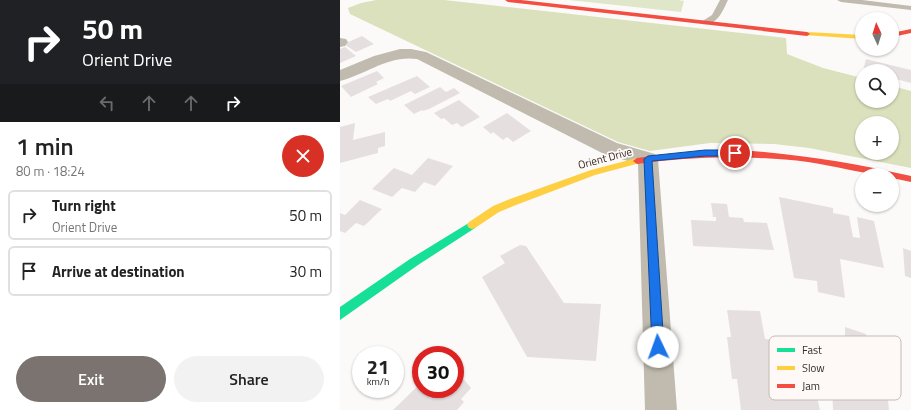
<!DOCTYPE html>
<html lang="en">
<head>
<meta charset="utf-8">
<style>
  body { margin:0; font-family:"Titillium Web",sans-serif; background:#f2f2f2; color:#222; height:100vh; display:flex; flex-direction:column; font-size:15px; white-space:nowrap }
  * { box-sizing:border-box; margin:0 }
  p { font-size:13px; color:#767676 }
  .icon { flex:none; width:22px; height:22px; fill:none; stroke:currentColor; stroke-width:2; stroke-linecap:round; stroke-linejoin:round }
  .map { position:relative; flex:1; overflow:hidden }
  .details { display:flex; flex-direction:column; background:#fff; width:340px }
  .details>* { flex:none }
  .top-card { background:#202124; color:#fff; overflow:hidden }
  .needle { width:26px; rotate:356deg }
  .tools { position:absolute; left:515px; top:12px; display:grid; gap:8px }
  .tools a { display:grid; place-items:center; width:44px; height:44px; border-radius:50%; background:#fff; box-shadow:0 1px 3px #0004; font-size:20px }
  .speed { position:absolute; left:12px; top:346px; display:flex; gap:8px; font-size:20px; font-weight:700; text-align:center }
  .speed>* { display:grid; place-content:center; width:52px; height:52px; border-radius:50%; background:#fff; box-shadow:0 1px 3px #0004; line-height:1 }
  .speed small { font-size:10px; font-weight:400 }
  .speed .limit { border:6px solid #d22; background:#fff; color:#111 }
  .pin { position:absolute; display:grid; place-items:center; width:34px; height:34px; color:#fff; margin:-17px; border:2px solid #fff; border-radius:50%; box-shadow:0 1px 4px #0007 }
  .me { position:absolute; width:44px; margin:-22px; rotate:357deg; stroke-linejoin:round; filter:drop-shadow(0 0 3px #0008) }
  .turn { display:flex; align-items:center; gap:14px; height:84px; padding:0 16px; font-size:18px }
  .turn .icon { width:52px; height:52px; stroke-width:2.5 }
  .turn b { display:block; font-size:28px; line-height:34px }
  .lanes { display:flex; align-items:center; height:38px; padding:0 16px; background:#0003; justify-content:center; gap:20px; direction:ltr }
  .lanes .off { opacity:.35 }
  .round { display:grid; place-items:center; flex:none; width:42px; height:42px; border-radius:21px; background:#f2f2f2 }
  .headline { display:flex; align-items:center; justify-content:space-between; height:68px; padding:0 16px }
  h1 { font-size:24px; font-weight:600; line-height:30px }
  .cta { display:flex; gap:8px; margin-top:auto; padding:8px 16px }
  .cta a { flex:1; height:46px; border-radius:24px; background:#7a736f; color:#fff; font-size:16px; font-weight:600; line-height:46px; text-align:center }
  .cta a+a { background:#f2f2f2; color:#222 }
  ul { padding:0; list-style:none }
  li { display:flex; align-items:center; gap:12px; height:50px; margin:0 8px 6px; padding:0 8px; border:2px solid #e0e0e0; border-radius:6px }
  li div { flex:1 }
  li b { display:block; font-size:15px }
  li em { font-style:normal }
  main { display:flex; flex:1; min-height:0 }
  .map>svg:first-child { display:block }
  .green { fill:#e0e6c9 }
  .forest { fill:#dae1bc; fill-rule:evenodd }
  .building { fill:#e6dfe0 }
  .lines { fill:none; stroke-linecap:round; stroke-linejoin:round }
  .lane { fill:#c1bbaf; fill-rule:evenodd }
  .street { fill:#c1bbaf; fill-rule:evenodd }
  .fast { fill:#16e098; fill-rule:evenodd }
  .slow { fill:#ffcf43; fill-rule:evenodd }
  .jam { fill:#f24e42; fill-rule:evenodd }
  .route { fill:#1a73e8; stroke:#114b97 }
  .labels { text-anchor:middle; stroke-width:3.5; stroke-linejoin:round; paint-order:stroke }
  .street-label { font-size:11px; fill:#342b25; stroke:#fef9f6 }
  .key { fill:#fef9f6; stroke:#c1bbb7; stroke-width:1 }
  .key-label { font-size:11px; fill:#342b25 }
</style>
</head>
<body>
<main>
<section class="details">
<div class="top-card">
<div class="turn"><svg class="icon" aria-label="right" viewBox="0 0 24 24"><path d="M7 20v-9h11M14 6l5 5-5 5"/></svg><div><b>50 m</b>Orient Drive</div></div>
<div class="lanes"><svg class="icon off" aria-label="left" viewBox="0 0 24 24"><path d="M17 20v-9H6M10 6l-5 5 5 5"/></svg><svg class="icon off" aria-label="ahead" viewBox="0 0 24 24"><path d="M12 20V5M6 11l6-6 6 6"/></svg><svg class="icon off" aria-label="ahead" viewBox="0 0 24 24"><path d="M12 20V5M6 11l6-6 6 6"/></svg><svg class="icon" aria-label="right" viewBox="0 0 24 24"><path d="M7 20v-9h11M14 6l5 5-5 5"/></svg></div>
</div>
<div class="headline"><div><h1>1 min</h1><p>80 m · 18:24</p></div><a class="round" style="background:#d93025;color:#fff"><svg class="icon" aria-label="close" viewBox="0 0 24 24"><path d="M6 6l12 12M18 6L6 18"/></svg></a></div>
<ul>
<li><svg class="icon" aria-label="right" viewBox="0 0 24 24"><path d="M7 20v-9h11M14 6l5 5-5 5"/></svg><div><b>Turn right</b><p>Orient Drive</p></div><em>50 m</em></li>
<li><svg class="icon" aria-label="arrive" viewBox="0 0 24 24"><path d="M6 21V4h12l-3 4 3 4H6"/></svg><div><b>Arrive at destination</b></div><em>30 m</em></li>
</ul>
<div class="cta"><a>Exit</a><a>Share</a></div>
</section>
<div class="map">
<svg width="571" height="410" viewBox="0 0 571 410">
  <rect width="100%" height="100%" fill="#fcfaf8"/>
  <polygon class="green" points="229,0 338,0 344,1 341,12"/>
  <path class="forest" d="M36,0H104L446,38L447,54L483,68L522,78V101H552V86L571,91V168L469,148L434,144L370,143L310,151L278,142L10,14L8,8L21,3ZM522,123H552V153H522Z"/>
  <g class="building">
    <polygon points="22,36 34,44 16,52 4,44"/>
    <polygon points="5,47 16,56 0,63 0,49"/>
    <polygon points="526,59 571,70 571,83 552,78 552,71 523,71"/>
    <polygon points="37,71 44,78 36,82 38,84 11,97 1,86"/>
    <polygon points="77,76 90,87 75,94 71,91 50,101 48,99 36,104 28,97"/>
    <polygon points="100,87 106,92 114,88 120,93 89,109 83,111 82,110 74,114 64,105"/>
    <polygon points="119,100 140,117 122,127 117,123 112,125 104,118 101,119 94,113"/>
    <polygon points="167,113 191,131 173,142 167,137 163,140 153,132 151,134 143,127"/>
    <polygon points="15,123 13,140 45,132 45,146 38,148 38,153 0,163 0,127"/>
    <polygon points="88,158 113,166 95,186 84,182 75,192 62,188 52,197 32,189 54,168 72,175"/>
    <polygon points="439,197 493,208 493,213 509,216 513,237 520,238 517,217 534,221 544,268 500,259 505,298 478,292 477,281 454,278"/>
    <polygon points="20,200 42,209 24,226 16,223 5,233 0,231 0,213 5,215"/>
    <polygon points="371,203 387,204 389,217 403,218 404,222 427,223 434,250 353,246 351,220 376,221 376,217 373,217"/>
    <polygon points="180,245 186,246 224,303 261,304 256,361 187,357 142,277 165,263 160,256"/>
    <polygon points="563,248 571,251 571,278 565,276"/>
    <polygon points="387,310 420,311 425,339 440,340 447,371 471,372 480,410 401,410 397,379 392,379 387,337 391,337"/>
    <polygon points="505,327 526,334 528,358 544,363 549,410 493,410 492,380 485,378 485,340 505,346"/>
    <polygon points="115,369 131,388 121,399 124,402 117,410 53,410 81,383 81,389 115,389"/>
  </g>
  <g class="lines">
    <g class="lane">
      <path d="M380,0H388C383,10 377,27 362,24L361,22L372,15Z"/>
      <polygon points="497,0 522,0 571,6 571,10 501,2"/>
    </g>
    <g class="street">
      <polygon points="0,38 6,39 8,42 5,46 0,47"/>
      <path d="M60,49H71L86,52L277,143L315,154L318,159L337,410H305L298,164L264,154L77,59C48,55 27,74 0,81V70L34,56Z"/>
    </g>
    <polygon class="fast" points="132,221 135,222 137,225 135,228 78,265 0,320 0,307 70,259"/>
    <g class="slow">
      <polygon points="467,32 522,35 522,39 465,35 465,33"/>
      <polygon points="297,158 300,159 301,161 300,163 255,175 176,205 159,212 135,228 132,229 129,228 127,225 129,222 153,206 170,199 251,170"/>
    </g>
    <g class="jam">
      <polygon points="165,0 181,0 467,32 470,34 467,36 168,2"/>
      <polygon points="571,29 571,33 552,37 552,33"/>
      <path d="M400,150C458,154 514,163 571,176V182L552,178V175C524,175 496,166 468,162C410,155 354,156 297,164L293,161L297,158C332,153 365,151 400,150Z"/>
    </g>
  </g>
  <polygon class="route" points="365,150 395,150 399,153 395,156 365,156 312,161 324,347 322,351 318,353 314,351 312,347 304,159 308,156"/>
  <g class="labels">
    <g class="street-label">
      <text transform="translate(265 158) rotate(-15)" y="4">Orient Drive</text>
    </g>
  </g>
  <rect x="429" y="336" width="132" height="64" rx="6" class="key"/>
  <rect x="437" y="348" width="18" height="4" fill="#16e098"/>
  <rect x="437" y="366" width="18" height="4" fill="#ffcf43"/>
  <rect x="437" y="384" width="18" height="4" fill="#f24e42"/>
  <g class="key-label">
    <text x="462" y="354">Fast</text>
    <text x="462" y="372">Slow</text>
    <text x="462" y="390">Jam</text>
  </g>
</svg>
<div class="tools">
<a><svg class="needle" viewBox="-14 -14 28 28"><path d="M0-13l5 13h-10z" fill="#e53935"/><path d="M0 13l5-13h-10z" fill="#767676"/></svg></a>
<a><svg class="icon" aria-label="search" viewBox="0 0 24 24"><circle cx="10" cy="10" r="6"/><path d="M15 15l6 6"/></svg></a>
<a>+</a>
<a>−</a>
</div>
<div class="speed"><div>21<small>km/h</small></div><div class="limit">30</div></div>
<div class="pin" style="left:395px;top:153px;background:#d93025"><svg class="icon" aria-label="arrive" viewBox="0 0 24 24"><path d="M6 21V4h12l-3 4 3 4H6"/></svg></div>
<svg class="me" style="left:318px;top:347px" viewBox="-20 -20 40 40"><circle r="19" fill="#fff"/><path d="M0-13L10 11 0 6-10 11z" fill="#1a73e8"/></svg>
</div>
</main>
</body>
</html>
